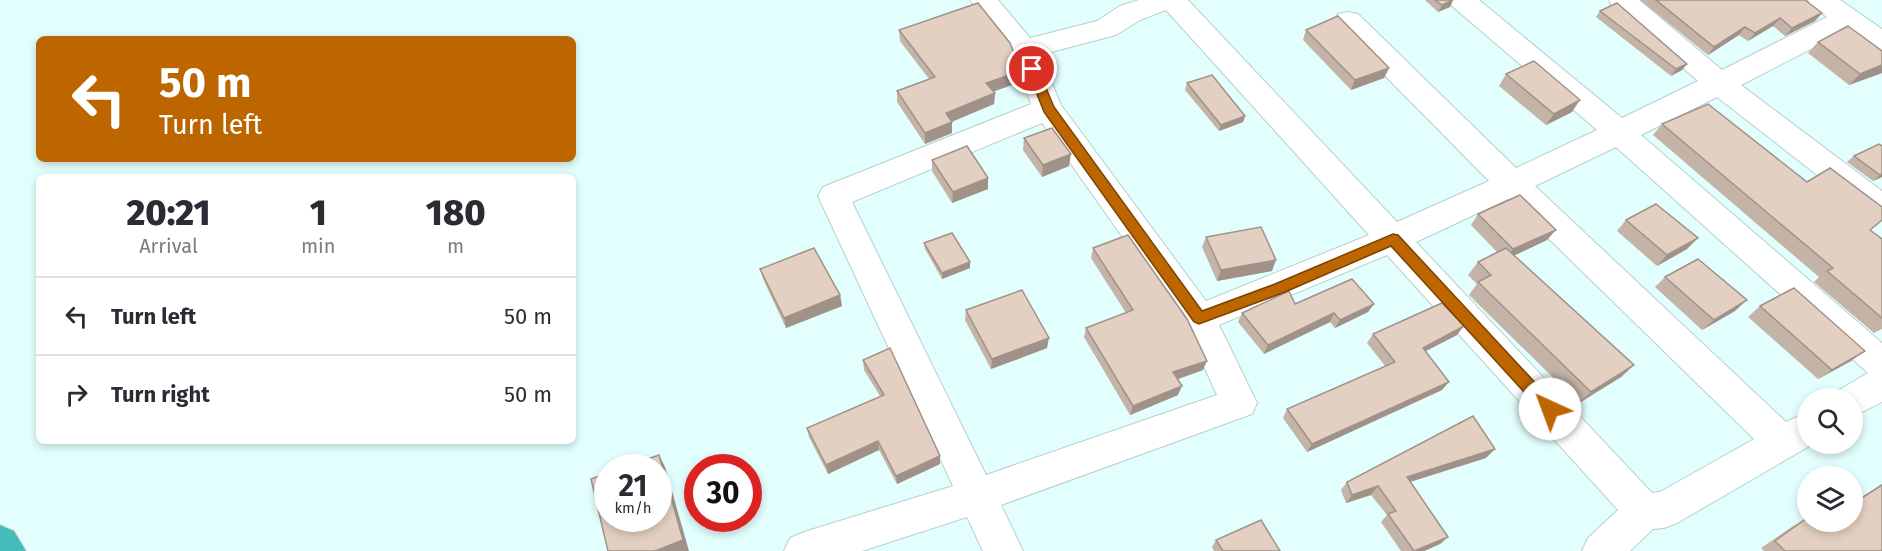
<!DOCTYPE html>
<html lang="en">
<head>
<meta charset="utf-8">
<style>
  body { margin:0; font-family:"Fira Sans",sans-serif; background:#f7f7f7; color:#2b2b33; height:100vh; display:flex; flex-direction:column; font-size:22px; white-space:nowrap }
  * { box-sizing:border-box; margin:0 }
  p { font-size:20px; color:#7c7c81 }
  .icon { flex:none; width:33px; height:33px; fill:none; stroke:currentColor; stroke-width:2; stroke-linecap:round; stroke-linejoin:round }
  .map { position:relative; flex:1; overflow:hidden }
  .panel { position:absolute; left:36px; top:174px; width:540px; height:270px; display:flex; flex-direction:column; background:#fff; border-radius:9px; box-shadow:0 3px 9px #0003 }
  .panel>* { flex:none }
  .guide { position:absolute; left:36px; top:36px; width:540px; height:126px; border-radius:9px; box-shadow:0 3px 9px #0003; background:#bd6600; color:#fff; overflow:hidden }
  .tools { position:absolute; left:1797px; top:388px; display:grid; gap:12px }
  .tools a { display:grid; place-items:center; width:66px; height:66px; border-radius:50%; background:#fff; box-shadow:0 3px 9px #0003; font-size:30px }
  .speed { position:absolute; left:594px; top:454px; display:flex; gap:12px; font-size:30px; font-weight:700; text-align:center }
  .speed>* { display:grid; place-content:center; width:78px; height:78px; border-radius:50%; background:#fff; box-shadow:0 3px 9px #0003; line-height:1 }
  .speed small { font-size:15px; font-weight:400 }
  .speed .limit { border:9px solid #d22; background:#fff; color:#111 }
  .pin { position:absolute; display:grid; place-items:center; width:51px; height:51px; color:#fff; margin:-26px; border:3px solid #fff; border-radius:50%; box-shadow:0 2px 6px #0007 }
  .me { position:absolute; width:66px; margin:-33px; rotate:317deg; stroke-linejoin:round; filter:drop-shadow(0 0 4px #0008) }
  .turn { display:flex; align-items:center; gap:21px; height:126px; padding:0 24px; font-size:27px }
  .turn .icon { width:78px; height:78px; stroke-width:2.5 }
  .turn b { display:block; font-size:42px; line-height:51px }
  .eta { display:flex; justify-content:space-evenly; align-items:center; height:102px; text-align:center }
  .eta b { font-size:36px; font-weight:800; line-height:42px }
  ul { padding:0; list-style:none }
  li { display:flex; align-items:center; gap:18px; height:78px; padding:0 24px; border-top:2px solid #e1e1e2 }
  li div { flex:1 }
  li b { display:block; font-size:22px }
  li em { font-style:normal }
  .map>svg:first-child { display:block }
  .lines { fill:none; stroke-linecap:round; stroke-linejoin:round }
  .minor-casing { stroke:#b5d0cf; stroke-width:2 }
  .highway-casing { stroke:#dcdede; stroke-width:2 }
  .minor { fill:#fff; fill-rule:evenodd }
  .highway { fill:#45bcb9; fill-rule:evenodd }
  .wall { fill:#c4b3a7 }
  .shaded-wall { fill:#a09288 }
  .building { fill:#e4d0c2; stroke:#a09288; stroke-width:1.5 }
  .route { fill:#bd6600; stroke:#7b4200; stroke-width:1.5 }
</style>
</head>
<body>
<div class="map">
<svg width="1882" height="551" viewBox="0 0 1882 551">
  <rect width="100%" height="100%" fill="#e2fefd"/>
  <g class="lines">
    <g class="minor-casing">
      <path id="minor" d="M970,0H998L1030,38L1097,21L1120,6L1139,0H1188L1397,222L1489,181L1338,28L1334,21L1338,14L1348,12L1358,14L1516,168L1597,130L1452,6L1449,0H1479L1622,118L1698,81L1612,6L1609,0H1639L1722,70L1827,17L1811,6L1808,0H1840L1882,29V53L1872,50L1846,31L1741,85L1882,191V220L1871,217L1717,97L1641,135L1882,343V402L1852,417V399H1835L1839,390L1868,373L1616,147L1535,186L1786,422L1808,412V444H1813L1677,523L1664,528L1653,529L1630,551H1582L1588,538L1618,510L1387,255L1219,325L1257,403L1252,414L1001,505L1023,551H983L967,517L862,551H784L790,538L804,532L953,486L818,196L823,187L1031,104L1011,53ZM1166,10L1369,235L1206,301L1061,105L1040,55L1116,35L1140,20ZM1042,123L1186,327L1217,395L986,475L852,202ZM1508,199L1754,439L1660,492L1652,493L1416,242Z"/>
    </g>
    <g class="highway-casing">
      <polygon id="highway" points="0,525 14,531 26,551 0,551"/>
    </g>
    <use href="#minor" class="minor"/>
    <use href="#highway" class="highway"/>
  </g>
  <g class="wall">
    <polygon points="1425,0 1453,0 1450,7 1438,12"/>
    <polygon points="1640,0 1805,0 1822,13 1815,21 1785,36 1773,26 1748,41 1739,35 1708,55"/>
    <polygon points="1600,11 1687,64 1682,70 1671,76 1596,17"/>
    <polygon points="899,30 1020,82 993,92 995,93 994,104 952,122 952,133 925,144 897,102 897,91 929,79 900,41"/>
    <polygon points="1306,30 1389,68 1384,78 1351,90 1303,40"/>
    <polygon points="1818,42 1882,73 1849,85 1808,53"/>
    <polygon points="1506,74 1572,112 1546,125 1499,86"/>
    <polygon points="1187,83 1245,116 1243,122 1219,131 1185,90"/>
    <polygon points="1662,124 1807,182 1882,239 1882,329 1874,333 1814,282 1819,277 1653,135"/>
    <polygon points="1024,138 1069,166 1042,177 1023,150"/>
    <polygon points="1854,156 1882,177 1873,181 1847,162"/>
    <polygon points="932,160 988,178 988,189 952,203 932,171"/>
    <polygon points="1478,214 1547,240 1514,255 1634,365 1621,377 1579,403 1469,295 1477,284 1468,275 1478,262 1497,252 1471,225"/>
    <polygon points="1626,220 1687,249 1657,266 1617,231"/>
    <polygon points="1206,237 1272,271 1217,281 1202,247"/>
    <polygon points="924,243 970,268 942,279 925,249"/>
    <polygon points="1093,248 1203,370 1177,379 1178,395 1130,415 1084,337 1086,328 1126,313 1091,258"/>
    <polygon points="760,269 840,295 842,306 786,328 763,279"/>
    <polygon points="1665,277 1735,311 1702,330 1655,287"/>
    <polygon points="1295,304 1374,304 1368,312 1335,328 1330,322 1264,354 1238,322 1242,313"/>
    <polygon points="1760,306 1851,361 1818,379 1748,317"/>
    <polygon points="966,310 1047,348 991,369 965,320"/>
    <polygon points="1373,334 1457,335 1426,351 1442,390 1307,452 1283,418 1287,409 1386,367 1367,343"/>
    <polygon points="863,360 940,456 940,464 897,484 879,450 828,474 809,437 807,428 880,396 864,370"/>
    <polygon points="1486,458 1410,482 1448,537 1440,544 1424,551 1401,551 1381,522 1387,515 1371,495 1346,503 1341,490 1347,482"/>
    <polygon points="1882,484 1882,551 1764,551 1761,548 1793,526 1807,518 1811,523 1852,522 1853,503"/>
    <polygon points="1216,540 1280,551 1214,551 1212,547"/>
  </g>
  <g class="shaded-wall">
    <polygon points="1453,0 1450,7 1438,12 1442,5"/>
    <polygon points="1822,13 1815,21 1785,36 1792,28"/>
    <polygon points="1780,18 1773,26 1748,41 1755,33"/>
    <polygon points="1745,27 1739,35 1708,55 1714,47"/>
    <polygon points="1687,64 1682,70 1671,76 1676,69"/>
    <polygon points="1882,65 1882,73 1849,85 1860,74"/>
    <polygon points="1389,68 1384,78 1351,90 1355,80"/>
    <polygon points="1021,71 1020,82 986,94 986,83"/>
    <polygon points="995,93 994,104 946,124 946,113"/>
    <polygon points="1580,100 1572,112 1546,125 1554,114"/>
    <polygon points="1245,116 1243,122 1219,131 1221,125"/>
    <polygon points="952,122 952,133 925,144 925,133"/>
    <polygon points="1071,154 1069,166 1042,177 1043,165"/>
    <polygon points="1882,174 1882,177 1873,181 1880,175"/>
    <polygon points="988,178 988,189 952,203 953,192"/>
    <polygon points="1556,230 1547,240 1505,260 1513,249"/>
    <polygon points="1698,238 1687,249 1657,266 1667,255"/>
    <polygon points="1276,260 1272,271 1217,281 1221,270"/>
    <polygon points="970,262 970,268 942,279 942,273"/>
    <polygon points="840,295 842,306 786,328 784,318"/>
    <polygon points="1747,300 1735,311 1702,330 1714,320"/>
    <polygon points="1374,304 1368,312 1335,328 1340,320"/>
    <polygon points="1334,313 1330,322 1264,354 1268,345"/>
    <polygon points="1464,326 1457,335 1416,356 1423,348"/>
    <polygon points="1049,338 1047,348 991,369 992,359"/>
    <polygon points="1865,351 1851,361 1818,379 1832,370"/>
    <polygon points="1207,361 1203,370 1170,382 1173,372"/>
    <polygon points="1634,365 1621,377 1579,403 1591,392"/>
    <polygon points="1449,382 1442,390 1307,452 1312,444"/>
    <polygon points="1182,386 1178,395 1130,415 1133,406"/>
    <polygon points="878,441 879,450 828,474 826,465"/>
    <polygon points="1495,449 1486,458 1400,485 1407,477"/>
    <polygon points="659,455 665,467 689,551 655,551"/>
    <polygon points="940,456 940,464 897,484 896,476"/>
    <polygon points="1378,486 1371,495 1346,503 1352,495"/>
    <polygon points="1448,537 1440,544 1424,551 1415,551"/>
  </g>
  <g class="building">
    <polygon points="1435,0 1453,0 1442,5"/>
    <polygon points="1656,0 1805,0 1822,13 1792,28 1780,18 1755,33 1745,27 1714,47"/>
    <polygon points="978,3 1010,43 1021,71 986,83 995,93 946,113 952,122 925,133 897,91 935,77 899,30"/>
    <polygon points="1617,3 1687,64 1676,69 1600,11"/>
    <polygon points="1338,16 1389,68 1355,80 1306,30"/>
    <polygon points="1848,26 1882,51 1882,65 1860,74 1818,42"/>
    <polygon points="1534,61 1580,100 1554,114 1506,74"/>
    <polygon points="1212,75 1245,116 1221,125 1187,83"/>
    <polygon points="1708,104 1807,182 1830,168 1882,207 1882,220 1870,230 1882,239 1882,318 1827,271 1833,268 1662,124"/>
    <polygon points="1052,128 1071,154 1043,165 1024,138"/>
    <polygon points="1879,144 1882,146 1882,174 1880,175 1854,156"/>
    <polygon points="967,146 988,178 953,192 932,160"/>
    <polygon points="1520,195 1556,230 1513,249 1478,214"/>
    <polygon points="1656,204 1698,238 1667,255 1626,220"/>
    <polygon points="1261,227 1276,260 1221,270 1206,237"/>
    <polygon points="952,233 970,262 942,273 924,243"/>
    <polygon points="1128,235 1187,319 1207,361 1173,372 1182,386 1133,406 1086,328 1133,310 1093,248"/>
    <polygon points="814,248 840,295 784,318 760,269"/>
    <polygon points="1506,248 1634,365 1591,392 1478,282 1491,275 1478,262"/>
    <polygon points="1698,259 1747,300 1714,320 1665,277"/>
    <polygon points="1352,279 1374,304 1340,320 1334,313 1268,345 1242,313 1289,291 1295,304"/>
    <polygon points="1794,288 1865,351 1832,370 1760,306"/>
    <polygon points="1022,290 1049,338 992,359 966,310"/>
    <polygon points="1442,303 1464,326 1423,348 1449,382 1312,444 1287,409 1395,362 1373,334"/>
    <polygon points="890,348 940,456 896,476 878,441 826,465 807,428 884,395 863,360"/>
    <polygon points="1473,416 1495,449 1407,477 1448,537 1414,551 1388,514 1396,511 1378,486 1352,495 1347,482"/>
    <polygon points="659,455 683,540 655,551 608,551 591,479 608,473 608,519 658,519 658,468 622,468"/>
    <polygon points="1882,485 1882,551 1785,551 1775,541 1807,518 1808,522 1810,522 1813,524 1815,522 1852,522 1852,502 1854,503"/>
    <polygon points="1261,520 1280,551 1223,551 1216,540"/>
  </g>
  <polygon class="route" points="1032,65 1038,69 1054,107 1202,311 1275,284 1393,234 1398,235 1555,404 1557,409 1555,414 1550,416 1544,414 1391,246 1285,292 1199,324 1194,322 1044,112 1027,69"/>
</svg>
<div class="tools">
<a><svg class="icon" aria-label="search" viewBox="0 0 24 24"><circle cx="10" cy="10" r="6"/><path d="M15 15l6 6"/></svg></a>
<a><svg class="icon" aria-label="layers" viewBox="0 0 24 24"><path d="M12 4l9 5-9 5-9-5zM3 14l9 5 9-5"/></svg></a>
</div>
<div class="speed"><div>21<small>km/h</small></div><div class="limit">30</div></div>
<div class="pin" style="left:1032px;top:69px;background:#d93025"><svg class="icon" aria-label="arrive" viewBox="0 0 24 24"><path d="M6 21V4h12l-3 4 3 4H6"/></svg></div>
<svg class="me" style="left:1550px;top:409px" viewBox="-20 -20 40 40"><circle r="19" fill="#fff"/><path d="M0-13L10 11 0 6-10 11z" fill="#bd6600"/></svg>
<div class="guide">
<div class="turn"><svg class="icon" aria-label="left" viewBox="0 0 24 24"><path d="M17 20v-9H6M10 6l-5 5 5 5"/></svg><div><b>50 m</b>Turn left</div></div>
</div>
<section class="panel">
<div class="eta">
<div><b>20:21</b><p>Arrival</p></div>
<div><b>1</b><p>min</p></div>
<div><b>180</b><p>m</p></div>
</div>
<ul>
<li><svg class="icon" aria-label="left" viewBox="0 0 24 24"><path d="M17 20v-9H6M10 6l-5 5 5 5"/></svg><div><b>Turn left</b></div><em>50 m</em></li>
<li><svg class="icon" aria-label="right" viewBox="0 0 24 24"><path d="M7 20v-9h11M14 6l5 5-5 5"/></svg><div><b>Turn right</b></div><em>50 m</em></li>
</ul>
</section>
</div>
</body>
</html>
